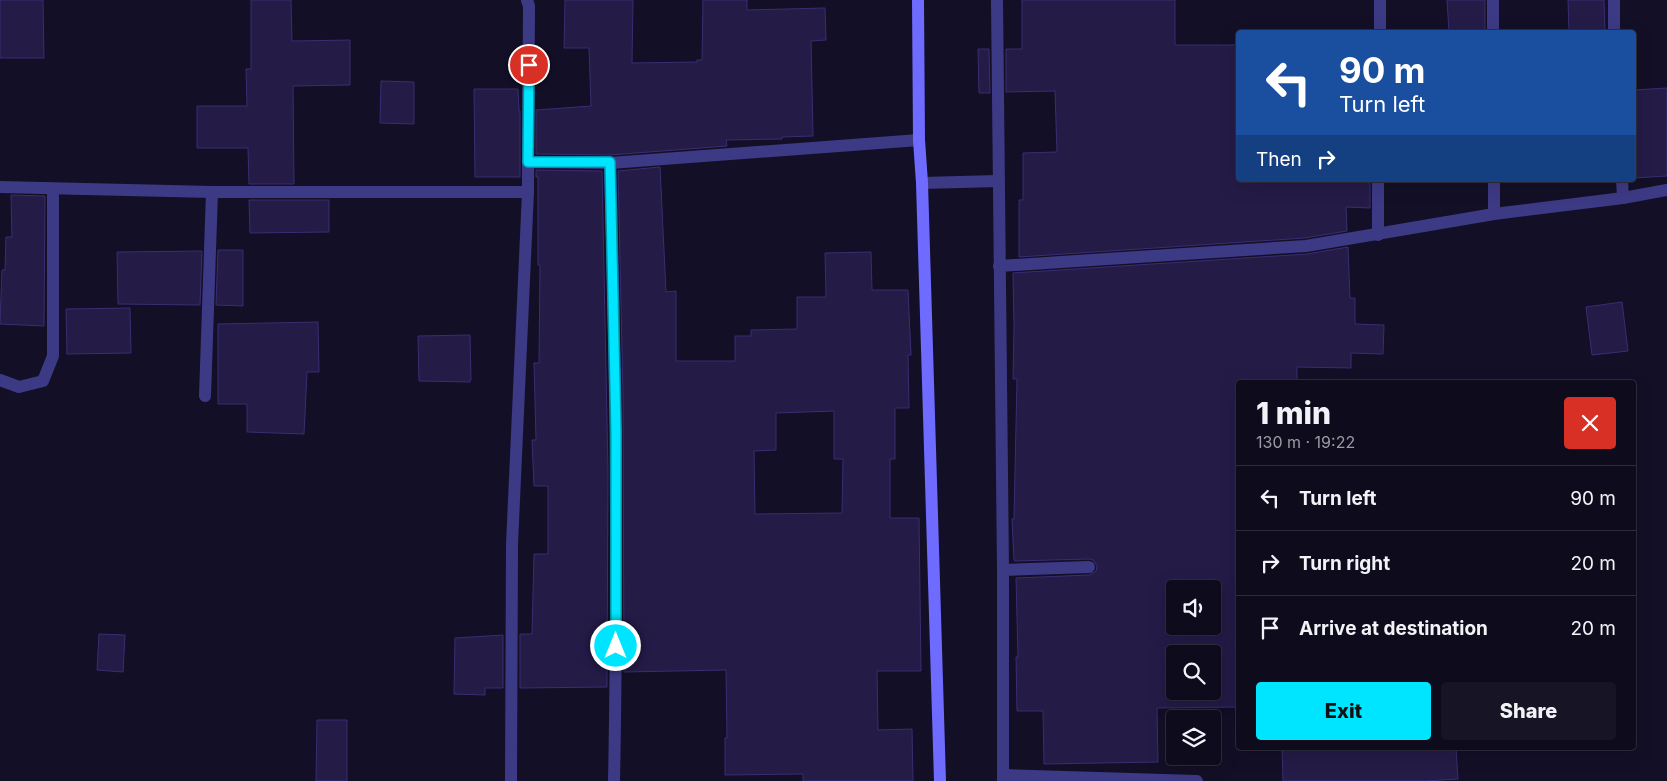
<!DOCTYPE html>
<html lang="en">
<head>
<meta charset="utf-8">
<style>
  body { margin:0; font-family:Inter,sans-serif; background:#171425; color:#f1f3f6; height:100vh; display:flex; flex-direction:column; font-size:19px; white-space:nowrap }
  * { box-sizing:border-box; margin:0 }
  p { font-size:16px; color:#9b9ba3 }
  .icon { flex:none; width:28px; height:28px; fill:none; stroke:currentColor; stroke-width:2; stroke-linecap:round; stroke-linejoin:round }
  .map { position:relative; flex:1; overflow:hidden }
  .sheet { position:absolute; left:1236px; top:380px; width:400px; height:370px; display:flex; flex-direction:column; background:#0e0b1c; border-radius:5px; box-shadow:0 5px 20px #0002,0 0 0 1px #2e2b3b }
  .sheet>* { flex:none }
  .banner { position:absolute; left:1236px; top:30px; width:400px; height:152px; border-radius:5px; box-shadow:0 5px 20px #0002,0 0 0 1px #2e2b3b; background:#1a4fa0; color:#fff; overflow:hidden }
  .tools { position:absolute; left:1166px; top:580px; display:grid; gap:10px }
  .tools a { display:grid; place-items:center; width:55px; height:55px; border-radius:5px; background:#0e0b1c; box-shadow:0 5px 20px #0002,0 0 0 1px #2e2b3b; font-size:25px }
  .pin { position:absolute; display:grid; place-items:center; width:42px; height:42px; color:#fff; margin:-21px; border:2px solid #fff; border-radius:50%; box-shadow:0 1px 5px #0007 }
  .me { position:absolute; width:55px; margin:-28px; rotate:0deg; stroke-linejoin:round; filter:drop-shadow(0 0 4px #0008) }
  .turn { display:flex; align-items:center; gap:18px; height:105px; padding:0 20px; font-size:22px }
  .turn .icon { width:65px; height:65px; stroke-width:2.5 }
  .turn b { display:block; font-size:35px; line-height:42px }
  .then { display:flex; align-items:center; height:48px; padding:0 20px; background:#0003; gap:10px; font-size:19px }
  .round { display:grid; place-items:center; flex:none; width:52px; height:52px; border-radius:5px; background:#171425 }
  .overview { display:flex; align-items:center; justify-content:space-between; height:85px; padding:0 20px }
  h1 { font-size:30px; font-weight:800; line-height:38px }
  .button { display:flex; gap:10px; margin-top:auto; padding:10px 20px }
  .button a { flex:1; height:58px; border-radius:5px; background:#00e5ff; color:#111; font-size:20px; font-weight:800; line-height:58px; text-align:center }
  .button a+a { background:#171425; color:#f1f3f6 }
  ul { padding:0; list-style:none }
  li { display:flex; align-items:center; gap:15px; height:65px; padding:0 20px; border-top:1px solid #2e2b3b }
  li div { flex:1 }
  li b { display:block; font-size:19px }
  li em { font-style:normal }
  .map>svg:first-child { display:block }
  .building { fill:#241b47; stroke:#3b2d73; fill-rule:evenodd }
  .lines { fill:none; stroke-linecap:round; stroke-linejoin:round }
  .lane { stroke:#3d3a85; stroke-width:12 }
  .street { stroke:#3d3a85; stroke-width:12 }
  .secondary { stroke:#6f6bff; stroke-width:12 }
  .route-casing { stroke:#0095a6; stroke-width:12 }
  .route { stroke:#00e5ff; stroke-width:9 }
</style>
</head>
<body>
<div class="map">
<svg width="1667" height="781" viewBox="0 0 1667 781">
  <rect width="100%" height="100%" fill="#130f26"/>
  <g class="building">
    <polygon points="0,0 43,0 44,58 0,58"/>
    <polygon points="251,0 291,0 292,41 350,40 350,85 293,86 294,184 249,184 248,148 197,148 197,106 247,106 246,69 251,69"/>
    <polygon points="565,0 633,0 632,63 697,62 697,60 702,60 703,0 747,0 747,10 825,8 826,40 811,41 813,136 782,137 782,139 726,140 727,146 610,155 536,154 536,110 591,106 589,48 564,48"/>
    <polygon points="1022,0 1175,0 1175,45 1239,45 1239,180 1370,180 1370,208 1346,207 1347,231 1305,238 1019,257 1019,200 1023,200 1023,153 1057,152 1055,91 1006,92 1006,49 1022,49"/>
    <polygon points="1447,0 1485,0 1485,32 1449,32"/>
    <polygon points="1568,0 1604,0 1605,32 1569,32"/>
    <polygon points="978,49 989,49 990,93 979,93"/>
    <polygon points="381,81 414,82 414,124 380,123"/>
    <polygon points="1667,88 1667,176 1634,178 1634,90"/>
    <polygon points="474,89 518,89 519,111 520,111 520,177 475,177"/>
    <path d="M660,167L666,292L676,291V361H735V336H751V330L797,329V297H826L825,253L871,252L872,290H908L911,355H908L909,408H895V459H890V518H919L921,671H877L878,730L912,729L913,781H803V774L725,775V738H727L726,670L624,672L623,395L618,171ZM834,411V459H843L842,513L755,514L754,451L776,450V413Z"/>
    <polygon points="536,170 602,171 608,472 607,687 520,688 520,634 532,634 534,554 548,554 548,486 534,486 532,440 536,440 534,363 539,363 540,265 538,265 538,177 536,177"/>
    <polygon points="11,195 45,196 44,326 0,324 2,270 5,270 6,237 12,237"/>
    <polygon points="249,200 329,200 329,232 250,233"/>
    <path d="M1348,247L1350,298H1355V324L1384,325L1383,354L1351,353V368L1297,367V382H1239V707L1157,708L1158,762L1044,764L1043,711H1017L1016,657H1018L1016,578L1089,575L1096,571L1097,566L1093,560L1089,559L1015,561L1014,560L1012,519H1014L1017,379H1013L1014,327L1013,273L1307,254ZM1175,589H1212V626H1175ZM1175,654H1212V691H1175Z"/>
    <polygon points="218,250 243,250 243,306 216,305"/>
    <polygon points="202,251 200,305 118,304 117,252"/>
    <polygon points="1622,302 1628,351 1592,355 1586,307"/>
    <polygon points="130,308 131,353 67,354 66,309"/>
    <polygon points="318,322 319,372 307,372 304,434 247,432 247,404 218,404 218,324"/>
    <polygon points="470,335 471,380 470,380 470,382 419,381 418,336"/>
    <polygon points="99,634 125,635 123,672 97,670"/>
    <polygon points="503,635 503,688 485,688 485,695 454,694 455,638"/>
    <polygon points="317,720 347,720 347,781 316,781"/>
    <polygon points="1282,748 1456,748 1458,779 1425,781 1283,781"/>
  </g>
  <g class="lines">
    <g class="lane">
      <polyline points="0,380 19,387 43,381 53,356 53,189"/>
      <polyline points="205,396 212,192"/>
    </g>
    <g class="street">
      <polyline points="527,0 529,6 528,162"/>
      <polyline points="997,0 1003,570 1003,781"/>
      <polyline points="1493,0 1493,32"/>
      <polyline points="1614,0 1614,32"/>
      <polyline points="1380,32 1380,0"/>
      <path d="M610,163C616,369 618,575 614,781"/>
      <polyline points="1494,180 1494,214"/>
      <polyline points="1622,180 1623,198"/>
      <polyline points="922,183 998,181"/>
      <polyline points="0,187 212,192 528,192"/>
      <polyline points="1378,235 1378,180"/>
      <polyline points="999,266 1306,246 1494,214 1623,198 1667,190"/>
      <polyline points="1003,570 1089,567"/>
      <polyline points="1003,775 1197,781"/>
      <polyline points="511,781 512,544 528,192 528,162 610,163 919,140"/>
    </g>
    <polyline class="secondary" points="918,0 919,140 922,183 940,781"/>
  </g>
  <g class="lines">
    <g class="route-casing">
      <polyline id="route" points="529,65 528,162 610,162 616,431 616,646"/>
    </g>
    <use href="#route" class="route"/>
  </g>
</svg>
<div class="tools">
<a><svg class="icon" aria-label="sound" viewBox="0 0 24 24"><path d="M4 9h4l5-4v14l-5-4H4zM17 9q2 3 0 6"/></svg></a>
<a><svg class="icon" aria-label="search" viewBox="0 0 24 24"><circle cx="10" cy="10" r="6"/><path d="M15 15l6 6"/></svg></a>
<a><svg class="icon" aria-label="layers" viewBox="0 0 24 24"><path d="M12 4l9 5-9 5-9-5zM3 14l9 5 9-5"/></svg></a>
</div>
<div class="pin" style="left:529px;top:65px;background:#d93025"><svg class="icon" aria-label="arrive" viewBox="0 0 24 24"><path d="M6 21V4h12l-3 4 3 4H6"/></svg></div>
<svg class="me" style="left:616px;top:646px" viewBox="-20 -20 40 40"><circle r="17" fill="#00e5ff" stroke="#fff" stroke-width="3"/><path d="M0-11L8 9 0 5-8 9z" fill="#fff"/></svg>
<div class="banner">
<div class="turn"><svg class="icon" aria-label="left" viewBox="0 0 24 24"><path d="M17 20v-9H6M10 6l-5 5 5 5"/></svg><div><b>90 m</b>Turn left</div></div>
<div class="then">Then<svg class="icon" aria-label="right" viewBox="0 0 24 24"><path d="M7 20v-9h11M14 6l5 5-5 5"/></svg></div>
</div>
<section class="sheet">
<div class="overview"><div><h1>1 min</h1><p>130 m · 19:22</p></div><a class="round" style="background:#d93025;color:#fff"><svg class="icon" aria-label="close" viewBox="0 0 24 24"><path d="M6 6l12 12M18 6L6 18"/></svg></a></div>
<ul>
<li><svg class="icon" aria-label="left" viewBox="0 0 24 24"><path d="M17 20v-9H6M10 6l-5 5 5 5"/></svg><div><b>Turn left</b></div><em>90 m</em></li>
<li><svg class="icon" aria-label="right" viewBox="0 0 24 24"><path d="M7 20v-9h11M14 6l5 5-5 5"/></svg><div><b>Turn right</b></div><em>20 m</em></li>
<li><svg class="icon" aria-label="arrive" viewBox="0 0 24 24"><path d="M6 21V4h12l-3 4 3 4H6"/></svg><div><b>Arrive at destination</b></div><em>20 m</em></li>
</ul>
<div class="button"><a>Exit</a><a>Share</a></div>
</section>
</div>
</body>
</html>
